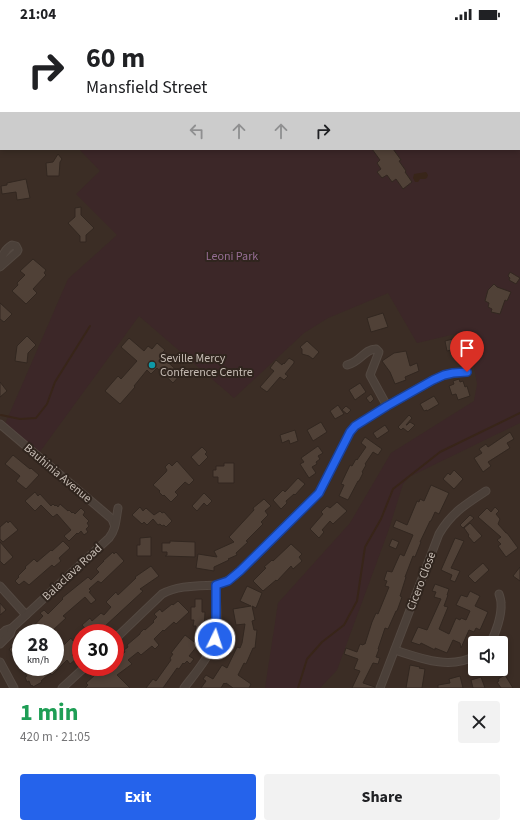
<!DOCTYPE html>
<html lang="en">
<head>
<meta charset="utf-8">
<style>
  body { margin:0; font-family:"Source Sans 3",sans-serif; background:#f2f2f2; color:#202124; height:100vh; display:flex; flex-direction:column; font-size:15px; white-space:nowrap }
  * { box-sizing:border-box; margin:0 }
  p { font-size:13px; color:#757577 }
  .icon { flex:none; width:22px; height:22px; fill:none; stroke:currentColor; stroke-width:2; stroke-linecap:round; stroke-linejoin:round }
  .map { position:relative; height:660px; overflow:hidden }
  .sheet { display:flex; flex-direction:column; background:#fff; flex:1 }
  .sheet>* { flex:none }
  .guide { position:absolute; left:0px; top:0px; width:520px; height:122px; box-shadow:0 2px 6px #0003; background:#fff; color:#202124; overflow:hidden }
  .buttons { position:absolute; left:468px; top:608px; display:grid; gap:8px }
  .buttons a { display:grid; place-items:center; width:40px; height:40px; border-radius:4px; background:#fff; box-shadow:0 2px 6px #0003; font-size:20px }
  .speed { position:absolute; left:12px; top:596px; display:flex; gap:8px; font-size:20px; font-weight:700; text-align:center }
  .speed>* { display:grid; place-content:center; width:52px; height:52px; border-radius:50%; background:#fff; box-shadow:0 2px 6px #0003; line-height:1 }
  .speed small { font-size:10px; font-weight:400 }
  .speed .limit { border:6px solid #d22; background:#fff; color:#111 }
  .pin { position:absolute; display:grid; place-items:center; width:34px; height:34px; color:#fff; margin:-41px -17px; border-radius:50% 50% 50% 0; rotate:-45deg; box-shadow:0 0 4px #0007 }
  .pin .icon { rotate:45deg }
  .me { position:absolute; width:44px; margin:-22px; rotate:4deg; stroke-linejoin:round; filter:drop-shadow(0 0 3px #0008) }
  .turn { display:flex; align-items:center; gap:14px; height:84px; padding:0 20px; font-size:18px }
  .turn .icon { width:52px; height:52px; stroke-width:2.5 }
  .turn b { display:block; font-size:28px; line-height:34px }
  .lanes { display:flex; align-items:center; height:38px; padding:0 20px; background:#0003; justify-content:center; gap:20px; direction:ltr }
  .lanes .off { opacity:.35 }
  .round { display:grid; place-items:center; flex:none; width:42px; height:42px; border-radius:4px; background:#f2f2f2 }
  .overview { display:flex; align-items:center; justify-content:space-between; height:68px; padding:0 20px }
  h1 { font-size:24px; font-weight:700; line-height:30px; color:#1e9e55 }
  .primary-button { display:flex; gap:8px; margin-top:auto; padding:8px 20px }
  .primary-button a { flex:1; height:46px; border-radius:4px; background:#2563eb; color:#fff; font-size:16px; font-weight:700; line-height:46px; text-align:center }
  .primary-button a+a { background:#f2f2f2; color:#202124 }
  .status { display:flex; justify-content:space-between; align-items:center; height:28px; padding:0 20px; background:#fff; direction:ltr }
  .status svg { height:11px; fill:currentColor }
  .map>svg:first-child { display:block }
  .green { fill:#3c2728 }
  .water { fill:#382519 }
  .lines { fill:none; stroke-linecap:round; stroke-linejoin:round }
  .stream { stroke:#382519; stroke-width:2 }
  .building { fill:#504137; stroke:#322720 }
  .minor-casing { stroke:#544942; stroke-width:9 }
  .minor { stroke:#4b4039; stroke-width:7 }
  .route-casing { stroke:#184099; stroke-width:10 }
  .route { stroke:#2563eb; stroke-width:7 }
  .culture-dot { fill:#0f9aa8; stroke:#30251e; stroke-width:1.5 }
  .labels { text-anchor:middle; stroke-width:4; stroke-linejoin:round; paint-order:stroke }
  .park-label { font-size:12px; fill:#966d94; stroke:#30251e }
  .poi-label { font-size:12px; fill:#c6bcb4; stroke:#30251e; text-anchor:start }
  .street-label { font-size:12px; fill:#c6bcb4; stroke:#30251e }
</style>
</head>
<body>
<div class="status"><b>21:04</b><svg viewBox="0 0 49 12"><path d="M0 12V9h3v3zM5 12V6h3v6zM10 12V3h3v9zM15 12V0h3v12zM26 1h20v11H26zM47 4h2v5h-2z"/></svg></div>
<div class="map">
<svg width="520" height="660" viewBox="0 0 520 660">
  <rect width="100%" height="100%" fill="#3b2d25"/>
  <polygon class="green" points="0,0 520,0 520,395 409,449 403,456 389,501 337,642 321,659 321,660 265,660 278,575 350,495 391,425 474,373 477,356 468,303 417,315 388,265 328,290 304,305 234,370 139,288 39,425 5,396 68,251 117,207 76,166 100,143 79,121 519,121 519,1 1,1 1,61 0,62"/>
  <polygon class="water" points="426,144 428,147 427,150 425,151 420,151 418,154 415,154 413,150 414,146"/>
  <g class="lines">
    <g class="stream">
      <polyline points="1,387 20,391 36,390 47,376 55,354 90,298"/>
      <polyline points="298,660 307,631 322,614 344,597 357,573 365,519 381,491 393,461 440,424 520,385"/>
    </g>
  </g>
  <g class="building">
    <polygon points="372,121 393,121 401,132 399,133 406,143 405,144 412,154 403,161 396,151 392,154 387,147 382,150 377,144 381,141 377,135 380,132"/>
    <polygon points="58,126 62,131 60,134 59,148 47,148 46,135 53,134"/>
    <polygon points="26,151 30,170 17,172 16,164 2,166 1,158 7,157 7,155"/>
    <polygon points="81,179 81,187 94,200 86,207 86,214 80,214 80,208 68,195 75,189 75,180"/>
    <polygon points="33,231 46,242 44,245 46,247 33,261 37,265 26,276 12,263 18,257 17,255 25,247 20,243"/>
    <polygon points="510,244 520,250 516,256 509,252 510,250 508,248"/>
    <polygon points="494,256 497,259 511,264 507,273 505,272 500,286 491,284 492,281 488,279 489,275 485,273 488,262"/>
    <polygon points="0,275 12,286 4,294 0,291"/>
    <polygon points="383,285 388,299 371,304 367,290"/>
    <polygon points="27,308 36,317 28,325 27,335 15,333 17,318"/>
    <polygon points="461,309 466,324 456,327 455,321 447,323 445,313"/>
    <polygon points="129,310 144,323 148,318 152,321 157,315 165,322 162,325 165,328 163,330 181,346 173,355 157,340 151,346 147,342 134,358 135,359 120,376 105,363 118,348 121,351 137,333 121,319"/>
    <polygon points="307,313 319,324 313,331 309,328 302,326 302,321 300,319"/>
    <polygon points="406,323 410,338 417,335 419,343 405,349 406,352 395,356 390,344 382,333 394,325"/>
    <polygon points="289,330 294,333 294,335 285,346 288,348 284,352 280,349 267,364 260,359 274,343 270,340 276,332 282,337 283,335 284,336"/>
    <polygon points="459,351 460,354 463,353 465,359 467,358 470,368 458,372 456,366 452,367 449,358 454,356 453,353"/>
    <polygon points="0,354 7,363 0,369"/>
    <polygon points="360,355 366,364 355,372 349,362"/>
    <polygon points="371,366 374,371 370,375 366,370"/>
    <polygon points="434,368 439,376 427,383 427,382 424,383 420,376"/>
    <polygon points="338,377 344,386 335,391 330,383"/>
    <polygon points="346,378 351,382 347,386 342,382"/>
    <polygon points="409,387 412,390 406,397 407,397 410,394 415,397 408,404 403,400 401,402 398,399"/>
    <polygon points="321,394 327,404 313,413 307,402"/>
    <polygon points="385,397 389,403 377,411 373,405"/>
    <polygon points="295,402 298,413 290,416 289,412 282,415 280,407"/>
    <polygon points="510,404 514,411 507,415 510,420 488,434 491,438 483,444 474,430 482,425 479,421 486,416 488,419"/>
    <polygon points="365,409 382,421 378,427 373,424 365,436 366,437 362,444 363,445 359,453 358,453 348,472 339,468 344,457 341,456 350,437 352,438 356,431 357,432 366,419 361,415"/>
    <polygon points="318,418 323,425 318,428 320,431 316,434 317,436 312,439 316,445 309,450 300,436 304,434 301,430"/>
    <polygon points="202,419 207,424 205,426 208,429 199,438 191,429"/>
    <polygon points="13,427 30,441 31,440 39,447 26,461 16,453 20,448 5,436"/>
    <polygon points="177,433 194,452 189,457 185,454 175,464 178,467 171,474 164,467 163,468 159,464 160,463 153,457 166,444 167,442 165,439 169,435 172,438"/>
    <polygon points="224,435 234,435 234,455 218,455 218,449 213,449 213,442 216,442 216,438 224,438"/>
    <polygon points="454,442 463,451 454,461 443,451 448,445 450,447"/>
    <polygon points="298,450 305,456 295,467 294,466 286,473 287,475 281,481 273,472 283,462 285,464"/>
    <polygon points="431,457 449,465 439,486 435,484 431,493 430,493 420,514 421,514 415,529 413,528 405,549 406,549 400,568 402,569 397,583 396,583 388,601 385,600 378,621 379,621 376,629 380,630 378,636 373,635 363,655 375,659 375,660 352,660 360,643 354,641 358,631 344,626 346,620 357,624 360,616 363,617 364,616 365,616 372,594 376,585 378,586 389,559 385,558 387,553 384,552 387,543 392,544 400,526 404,528 413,507 393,499 396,492 407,497 417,473 419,474 420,471 424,473"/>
    <polygon points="35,464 38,468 40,466 51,478 53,476 55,478 56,477 58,479 60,476 68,483 69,482 72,485 73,484 75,486 81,480 85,484 83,487 89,493 87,495 89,498 86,501 88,504 84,507 81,503 78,506 77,505 69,513 64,508 71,502 57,486 53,489 41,477 35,483 25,473"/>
    <polygon points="204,465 212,473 207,478 204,475 197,483 192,478"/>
    <polygon points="264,471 271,478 265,483 268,487 261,494 263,496 246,513 248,514 236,525 237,527 228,531 229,532 214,539 214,543 196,540 198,526 217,529 214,523 234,514 229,509 254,482 253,480"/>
    <polygon points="337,474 347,483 333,496 330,493 322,502 324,504 319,510 310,501 323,486 321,484 327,478 330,480"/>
    <polygon points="140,479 143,483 146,480 154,487 160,483 162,485 164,484 172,493 166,499 164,497 162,498 160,496 158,497 153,491 147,497 144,494 142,496 132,487"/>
    <polygon points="495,479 499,483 496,486 500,491 498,496 506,505 507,505 518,520 506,529 498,518 501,516 497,512 501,509 478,489 487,480 491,484"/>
    <polygon points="470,487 474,490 463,500 460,497"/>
    <polygon points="7,493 8,495 10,493 18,502 3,514 0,511 0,499"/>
    <polygon points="470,495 482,508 474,515 468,508 469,507 464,500"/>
    <polygon points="151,509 151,528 137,528 137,517 140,517 140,510"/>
    <polygon points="455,510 464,513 451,540 460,543 455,554 450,552 452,547 441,542"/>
    <polygon points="392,511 399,514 396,521 389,518"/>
    <polygon points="63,513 70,520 59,530 61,533 54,539 52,537 29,557 24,553 19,557 15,553 19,549 18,548 26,540 25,539 34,531 37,534 51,522 52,523"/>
    <polygon points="170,513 195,514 195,529 165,528 167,527 167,524 162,524 162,515 170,515"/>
    <polygon points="0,514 13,529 4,537 0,533"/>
    <polygon points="291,516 302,526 299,529 302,533 293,541 291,538 277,553 276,552 263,563 253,553 266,540 264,539 272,532 273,533"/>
    <polygon points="113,524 114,526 116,524 124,533 101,555 98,553 89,561 91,563 89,564 96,572 91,576 85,569 63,588 66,590 52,603 50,601 46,605 27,605 43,588 40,585 44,582 48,586 63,571 62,570 88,549 91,552 99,544 96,541 104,533 103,533"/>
    <polygon points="483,535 489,542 475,555 468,548"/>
    <polygon points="151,538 159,548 140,561 143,563 104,599 96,605 89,605 82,597 90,590 92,593 101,585 104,587 111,579 106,574 116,564 118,567 136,550 135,549"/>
    <polygon points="520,539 520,553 513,548"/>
    <polygon points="435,556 449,561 447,567 448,567 444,578 448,579 439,601 449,606 456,590 460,592 461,590 466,592 470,583 456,577 461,567 467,569 470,563 480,568 475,578 488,584 480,602 476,600 474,604 469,602 461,620 460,615 453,612 447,625 435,620 435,622 421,615 420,617 411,614 418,599 427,602 441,571 434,569 436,564 432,563"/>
    <polygon points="247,558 262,565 256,580 252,578 255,592 252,593 254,602 257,602 255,620 253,620 246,636 244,635 238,647 251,656 249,660 233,660 226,655 225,656 224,655 221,660 201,660 206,653 203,651 206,647 213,651 222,637 227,640 237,619 240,620 242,615 245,596 236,597 233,581 251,578 240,573"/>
    <polygon points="195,571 202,571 202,584 205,584 204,606 196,606 196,598 193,598 194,592 191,592 191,579 195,579"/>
    <polygon points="178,573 189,584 176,596 174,594 164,603 163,602 154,611 159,617 155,621 152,618 141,627 138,624 128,632 132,636 117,647 130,660 85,660 88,657 86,655 104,639 115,639 115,632 125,624 124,622 128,619 127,617 140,606 140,605 144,601 145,602 154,594 153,593 157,589 154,586 160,581 162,584 172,576 173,577"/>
    <polygon points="0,575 6,582 0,587"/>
    <polygon points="81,606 81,619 72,627 76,631 70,636 67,632 52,647 50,645 41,653 42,654 33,659 32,657 31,658 29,653 27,654 25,649 27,648 21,639 55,639 55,623 62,616 63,618 71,610 73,613"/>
    <polygon points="185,607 198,617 189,628 194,631 190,636 187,633 184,636 183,635 179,641 177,640 163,660 146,660 153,651 156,653 171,632 170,630 173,626 171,625"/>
    <polygon points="21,613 21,639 9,621"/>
    <polygon points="410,637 420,639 419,640 425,641 422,660 406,660"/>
    <polygon points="505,647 513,660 501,660 497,654 499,653 498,651"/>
    <polygon points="460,648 463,660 438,660 438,657 450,655 449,651"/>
    <polygon points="481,649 485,660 473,660 471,652"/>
  </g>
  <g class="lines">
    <g class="minor-casing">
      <g id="minor">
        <path d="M0,235C2,227 5,221 12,217L16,218L18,222L17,224L0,239"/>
        <path d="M347,337C361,334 364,321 376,321L379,324L370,347L387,378"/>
        <polyline points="0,396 105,485 112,491 114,496"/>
        <polyline points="0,558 26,587"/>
        <polyline points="0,607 6,602 12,600"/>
        <path d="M115,611L162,566C178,557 198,558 216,557C226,555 233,550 240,543L319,465L350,404L355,398L387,378L433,352L444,347L453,345L467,344"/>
        <path d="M490,615C496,605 502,587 501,575C501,572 500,569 499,566"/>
        <path d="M0,616L10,606L12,600L109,510C116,502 116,491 118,480"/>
        <path d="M395,622C420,630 449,642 475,628"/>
        <polyline points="0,634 14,660"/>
        <polyline points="62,660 85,639"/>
        <path d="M184,660C193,648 207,632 212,619C220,602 216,576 216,557"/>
        <path d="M380,660L439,506C451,485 466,476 486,463"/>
      </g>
    </g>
    <use href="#minor" class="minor"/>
  </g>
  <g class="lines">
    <g class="route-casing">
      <polyline id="route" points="215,611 216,602 216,557 228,553 240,543 319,465 350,404 355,398 387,378 433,352 444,347 453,345 467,344"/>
    </g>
    <use href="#route" class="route"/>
  </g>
  <circle class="culture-dot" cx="152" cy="337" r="4"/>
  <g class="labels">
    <g class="park-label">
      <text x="232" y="232">Leoni Park</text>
    </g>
    <g class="poi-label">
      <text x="160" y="334">Seville Mercy<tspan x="160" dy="14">Conference Centre</tspan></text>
    </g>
    <g class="street-label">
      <text transform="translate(58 445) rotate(40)" y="4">Bauhinia Avenue</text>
      <text transform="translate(72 544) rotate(-43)" y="4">Balaclava Road</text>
      <text transform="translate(421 553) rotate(-69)" y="4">Cicero Close</text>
    </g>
  </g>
</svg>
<div class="buttons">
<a><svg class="icon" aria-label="sound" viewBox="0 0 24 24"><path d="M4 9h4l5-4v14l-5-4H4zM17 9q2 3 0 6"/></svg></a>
</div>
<div class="speed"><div>28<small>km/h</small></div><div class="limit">30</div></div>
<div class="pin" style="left:467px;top:344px;background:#d93025"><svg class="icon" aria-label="arrive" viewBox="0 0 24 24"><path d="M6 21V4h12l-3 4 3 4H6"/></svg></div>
<svg class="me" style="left:215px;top:611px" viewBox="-20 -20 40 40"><circle r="17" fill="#2563eb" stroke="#fff" stroke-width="3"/><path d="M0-11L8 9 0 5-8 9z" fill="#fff"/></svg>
<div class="guide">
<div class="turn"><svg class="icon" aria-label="right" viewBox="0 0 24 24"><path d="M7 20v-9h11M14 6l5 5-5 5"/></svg><div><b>60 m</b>Mansfield Street</div></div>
<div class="lanes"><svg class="icon off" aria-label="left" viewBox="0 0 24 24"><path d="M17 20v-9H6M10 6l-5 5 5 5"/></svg><svg class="icon off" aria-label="ahead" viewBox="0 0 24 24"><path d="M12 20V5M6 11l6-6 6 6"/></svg><svg class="icon off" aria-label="ahead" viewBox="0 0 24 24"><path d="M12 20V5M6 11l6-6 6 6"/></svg><svg class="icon" aria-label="right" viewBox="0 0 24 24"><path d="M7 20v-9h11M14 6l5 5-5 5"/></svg></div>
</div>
</div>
<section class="sheet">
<div class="overview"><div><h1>1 min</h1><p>420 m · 21:05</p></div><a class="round"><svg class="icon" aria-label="close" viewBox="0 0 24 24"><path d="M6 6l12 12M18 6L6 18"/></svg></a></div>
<div class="primary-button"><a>Exit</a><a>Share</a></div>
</section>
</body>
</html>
